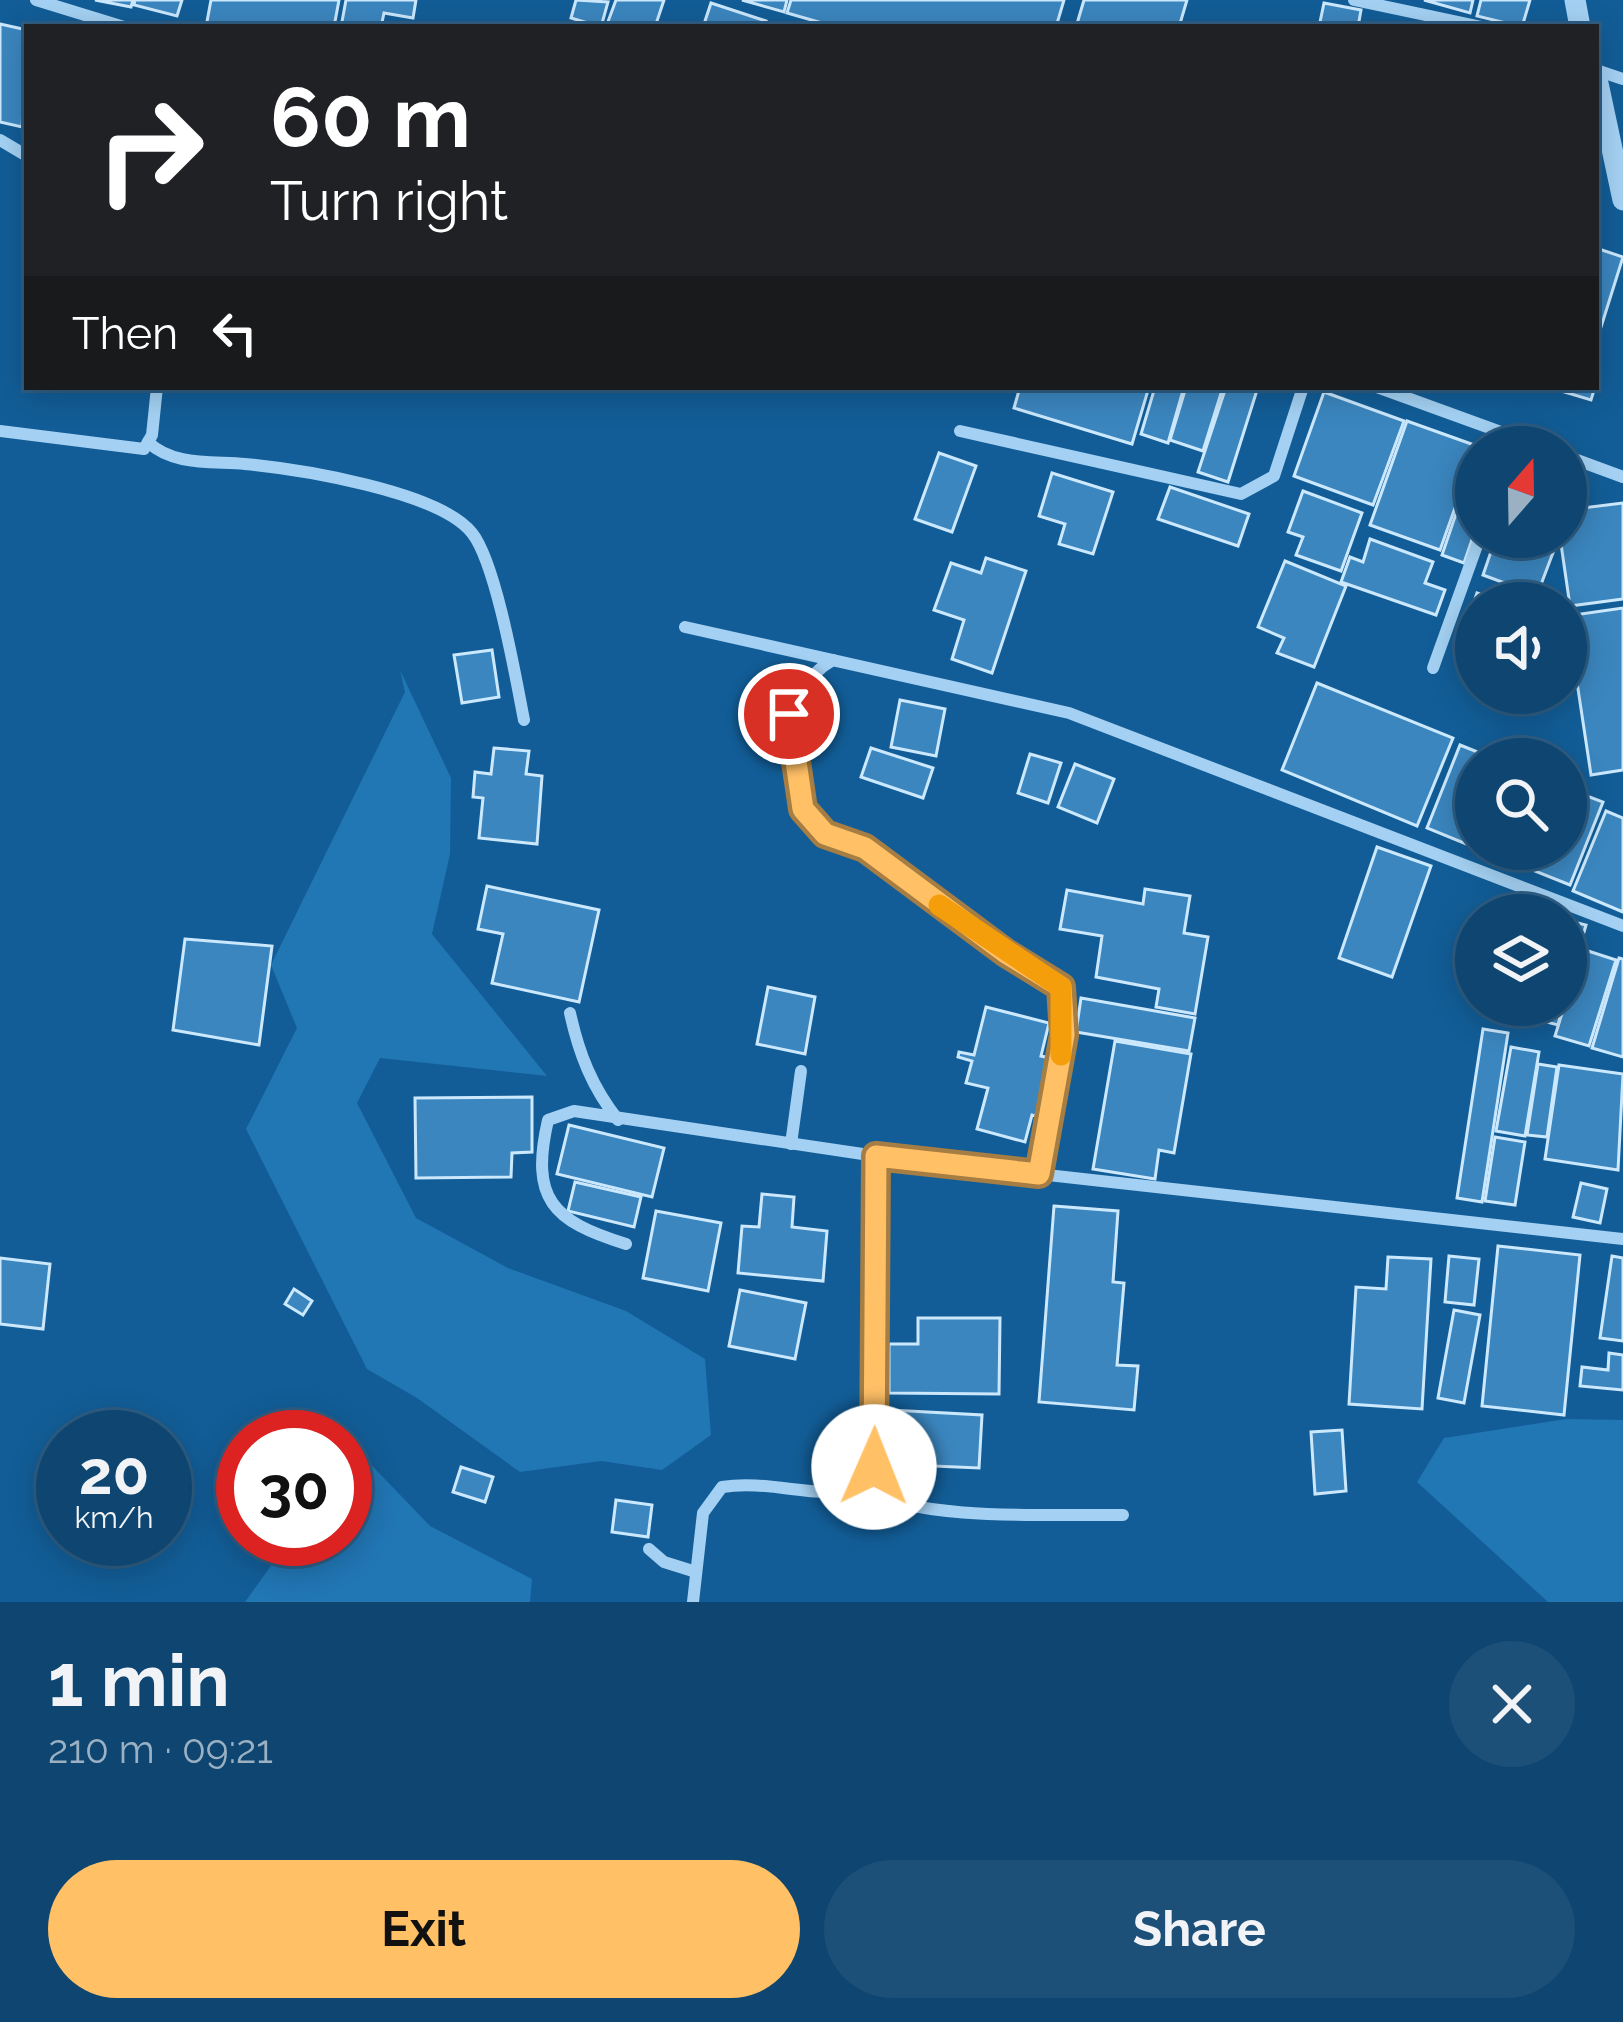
<!DOCTYPE html>
<html lang="en">
<head>
<meta charset="utf-8">
<style>
  body { margin:0; font-family:Raleway,sans-serif; background:#1c5079; color:#f1f3f6; height:100vh; display:flex; flex-direction:column; font-size:45px; white-space:nowrap }
  * { box-sizing:border-box; margin:0 }
  p { font-size:39px; color:#9bb1c3 }
  .icon { flex:none; width:66px; height:66px; fill:none; stroke:currentColor; stroke-width:2; stroke-linecap:round; stroke-linejoin:round }
  .map { position:relative; height:1602px; overflow:hidden }
  .panel { display:flex; flex-direction:column; background:#0e4671; flex:1 }
  .panel>* { flex:none }
  .guide { position:absolute; left:24px; top:24px; width:1575px; height:366px; border-radius:0px; box-shadow:0 6px 30px #0003,0 0 0 3px #2e5e84; background:#202124; color:#fff; overflow:hidden }
  .needle { width:78px; rotate:20deg }
  .tools { position:absolute; left:1455px; top:426px; display:grid; gap:24px }
  .tools a { display:grid; place-items:center; width:132px; height:132px; border-radius:50%; background:#0e4671; box-shadow:0 6px 30px #0003,0 0 0 3px #2e5e84; font-size:60px }
  .speed { position:absolute; left:36px; top:1410px; display:flex; gap:24px; font-size:60px; font-weight:700; text-align:center }
  .speed>* { display:grid; place-content:center; width:156px; height:156px; border-radius:50%; background:#0e4671; box-shadow:0 6px 30px #0003,0 0 0 3px #2e5e84; line-height:1 }
  .speed small { font-size:30px; font-weight:400 }
  .speed .limit { border:18px solid #d22; background:#fff; color:#111 }
  .pin { position:absolute; display:grid; place-items:center; width:102px; height:102px; color:#fff; margin:-51px; border:6px solid #fff; border-radius:50%; box-shadow:0 3px 12px #0007 }
  .me { position:absolute; width:132px; margin:-66px; rotate:1deg; stroke-linejoin:round; filter:drop-shadow(0 0 9px #0008) }
  .turn { display:flex; align-items:center; gap:42px; height:252px; padding:0 48px; font-size:54px }
  .turn .icon { width:156px; height:156px; stroke-width:2.5 }
  .turn b { display:block; font-size:84px; line-height:102px }
  .then { display:flex; align-items:center; height:114px; padding:0 48px; background:#0003; gap:24px; font-size:45px }
  .round { display:grid; place-items:center; flex:none; width:126px; height:126px; border-radius:63px; background:#1c5079 }
  .headline { display:flex; align-items:center; justify-content:space-between; height:204px; padding:0 48px }
  h1 { font-size:72px; font-weight:700; line-height:90px }
  .action { display:flex; gap:24px; margin-top:auto; padding:24px 48px }
  .action a { flex:1; height:138px; border-radius:72px; background:#ffc066; color:#111; font-size:48px; font-weight:700; line-height:138px; text-align:center }
  .action a+a { background:#1c5079; color:#f1f3f6 }
  .map>svg:first-child { display:block }
  .green { fill:#2176b4 }
  .building { fill:#3b86bf; stroke:#cbe8fd; stroke-width:3 }
  .lines { fill:none; stroke-linecap:round; stroke-linejoin:round }
  .minor { stroke:#a4d1f3; stroke-width:12 }
  .tertiary { stroke:#a4d1f3; stroke-width:21 }
  .route-casing { stroke:#a67d42; stroke-width:30 }
  .route { stroke:#ffc066; stroke-width:21 }
  .slow { stroke:#f59e0b; stroke-width:21 }
</style>
</head>
<body>
<div class="map">
<svg width="1623" height="1602" viewBox="0 0 1623 1602">
  <rect width="100%" height="100%" fill="#125d97"/>
  <g class="green">
    <polygon points="400,670 451,778 450,854 432,934 547,1076 380,1058 357,1103 416,1218 508,1268 626,1311 705,1359 711,1435 662,1470 601,1461 520,1472 417,1398 367,1369 246,1129 297,1028 271,965 405,692"/>
    <polygon points="1566,1419 1623,1420 1623,1602 1548,1602 1417,1482 1444,1438"/>
    <polygon points="355,1448 430,1526 532,1579 530,1602 245,1602 290,1539 345,1539 345,1462"/>
  </g>
  <g class="building">
    <polygon points="95,0 133,0 131,7"/>
    <polygon points="135,0 182,0 177,16 134,5"/>
    <polygon points="211,0 339,0 334,27 206,27"/>
    <polygon points="346,0 416,0 413,18 384,13 381,27 341,27"/>
    <polygon points="576,0 608,2 601,27 571,18"/>
    <polygon points="616,0 664,0 655,27 606,27"/>
    <polygon points="742,0 787,0 784,12"/>
    <polygon points="791,0 1064,0 1056,27 836,27 787,13"/>
    <polygon points="1084,0 1187,0 1179,27 1076,27"/>
    <polygon points="1424,0 1473,0 1470,13"/>
    <polygon points="1481,0 1530,0 1522,27 1477,16"/>
    <polygon points="711,3 766,21 764,27 703,27"/>
    <polygon points="1324,3 1361,10 1358,27 1319,27"/>
    <polygon points="0,24 27,30 22,127 0,122"/>
    <polygon points="1596,248 1623,257 1596,343"/>
    <polygon points="1020,387 1149,387 1132,444 1014,408"/>
    <polygon points="1155,387 1184,387 1168,443 1141,434"/>
    <polygon points="1186,387 1223,387 1203,451 1170,440"/>
    <polygon points="1226,387 1258,387 1228,482 1198,472"/>
    <polygon points="1562,387 1595,387 1591,400 1561,391"/>
    <polygon points="1324,392 1404,421 1373,505 1294,476"/>
    <polygon points="1407,421 1477,446 1440,550 1370,525"/>
    <polygon points="939,453 976,466 952,532 915,519"/>
    <polygon points="1476,455 1476,528 1464,563 1442,555"/>
    <polygon points="1052,473 1113,492 1093,554 1059,544 1065,524 1039,516"/>
    <polygon points="1170,487 1249,514 1238,546 1158,519"/>
    <polygon points="1303,491 1362,513 1341,571 1296,555 1303,537 1288,532"/>
    <polygon points="1623,503 1623,599 1570,606 1560,537 1566,537 1566,510"/>
    <polygon points="1496,537 1535,537 1533,542 1554,550 1537,595 1483,575"/>
    <polygon points="1370,539 1433,562 1425,583 1445,590 1436,615 1341,582 1350,557 1363,562"/>
    <polygon points="986,558 1026,571 992,673 952,659 964,620 934,610 951,563 981,573"/>
    <polygon points="1285,561 1346,586 1314,667 1277,653 1284,638 1258,627"/>
    <polygon points="1477,593 1506,603 1476,603 1476,647 1460,642"/>
    <polygon points="1623,608 1623,770 1591,775 1567,616"/>
    <polygon points="492,650 499,697 462,703 454,655"/>
    <polygon points="1317,683 1453,738 1417,826 1282,770"/>
    <polygon points="900,700 945,709 936,756 891,747"/>
    <polygon points="1460,745 1495,759 1476,759 1476,848 1427,828"/>
    <polygon points="494,748 529,751 526,774 542,776 537,844 479,838 483,798 473,797 475,772 491,774"/>
    <polygon points="871,748 933,768 923,798 861,777"/>
    <polygon points="1030,754 1061,763 1048,803 1018,793"/>
    <polygon points="1075,764 1114,779 1097,823 1058,807"/>
    <polygon points="1566,788 1603,802 1570,885 1480,849 1566,849"/>
    <polygon points="1606,811 1623,818 1623,912 1573,891"/>
    <polygon points="1377,847 1431,866 1392,977 1339,958"/>
    <polygon points="487,886 599,910 579,1002 492,983 503,934 478,929"/>
    <polygon points="1145,889 1190,896 1184,933 1208,937 1195,1014 1156,1007 1159,989 1096,977 1102,936 1060,929 1067,890 1143,904"/>
    <polygon points="1523,906 1552,914 1552,915 1520,915"/>
    <polygon points="1566,920 1586,925 1566,996"/>
    <polygon points="185,939 272,946 259,1045 173,1030"/>
    <polygon points="1582,949 1616,960 1589,1046 1555,1036"/>
    <polygon points="1619,958 1623,959 1623,1057 1592,1048"/>
    <polygon points="768,987 815,997 805,1054 757,1044"/>
    <polygon points="1081,998 1195,1018 1189,1051 1076,1032"/>
    <polygon points="1530,1005 1563,1005 1558,1025 1527,1017"/>
    <polygon points="986,1007 1049,1023 1041,1056 1055,1059 1040,1117 1032,1115 1025,1142 977,1129 988,1088 966,1083 972,1061 958,1057 959,1052 974,1055"/>
    <polygon points="1483,1029 1508,1033 1482,1202 1457,1198"/>
    <polygon points="1115,1041 1191,1054 1174,1153 1159,1150 1155,1179 1093,1169"/>
    <polygon points="1511,1047 1539,1052 1525,1136 1496,1131"/>
    <polygon points="1538,1064 1557,1067 1547,1137 1527,1135"/>
    <polygon points="1559,1065 1623,1074 1618,1170 1545,1159"/>
    <polygon points="532,1097 532,1152 512,1153 511,1177 416,1178 415,1098"/>
    <polygon points="569,1125 664,1148 652,1197 557,1174"/>
    <polygon points="1495,1137 1525,1142 1515,1205 1485,1201"/>
    <polygon points="575,1182 641,1197 634,1227 568,1211"/>
    <polygon points="1581,1183 1607,1189 1600,1223 1573,1217"/>
    <polygon points="762,1194 794,1197 792,1227 827,1231 823,1281 738,1273 742,1226 759,1227"/>
    <polygon points="1054,1206 1118,1211 1113,1282 1124,1283 1117,1365 1138,1366 1134,1410 1039,1402"/>
    <polygon points="656,1211 721,1223 708,1291 643,1278"/>
    <polygon points="1498,1246 1580,1255 1564,1415 1482,1406"/>
    <polygon points="1449,1256 1479,1259 1474,1305 1445,1302"/>
    <polygon points="1612,1256 1623,1258 1623,1341 1600,1338"/>
    <polygon points="1388,1257 1431,1259 1422,1409 1349,1404 1356,1287 1386,1289"/>
    <polygon points="0,1258 50,1264 43,1329 0,1324"/>
    <polygon points="294,1289 312,1301 303,1315 285,1304"/>
    <polygon points="740,1290 806,1303 795,1359 729,1346"/>
    <polygon points="1454,1310 1480,1315 1464,1403 1438,1398"/>
    <polygon points="918,1318 1000,1318 999,1394 889,1393 889,1344 918,1344"/>
    <polygon points="1609,1353 1623,1355 1623,1390 1580,1386 1582,1367 1608,1370"/>
    <polygon points="890,1410 982,1415 979,1468 887,1464"/>
    <polygon points="1342,1430 1346,1491 1315,1494 1311,1432"/>
    <polygon points="461,1467 493,1477 485,1502 453,1492"/>
    <polygon points="616,1500 652,1505 648,1537 612,1532"/>
  </g>
  <g class="lines">
    <g class="minor">
      <polyline points="36,0 124,27"/>
      <polyline points="1354,0 1482,27"/>
      <polyline points="1596,70 1623,79"/>
      <polyline points="0,140 27,156"/>
      <polyline points="1377,387 1542,447"/>
      <polyline points="0,431 144,449 152,435 157,387"/>
      <polyline points="960,431 1241,494 1274,476 1303,387"/>
      <path d="M148,442C173,466 212,461 245,464C298,469 439,491 472,533C496,563 516,679 524,720"/>
      <polyline points="1566,456 1623,477"/>
      <polyline points="685,627 1069,713 1623,926"/>
      <path d="M833,660C776,691 777,786 821,829C834,842 856,842 871,853C934,898 994,946 1061,987L1064,1035L1038,1174"/>
      <polyline points="1433,668 1480,537"/>
      <path d="M570,1013C579,1054 592,1087 618,1120"/>
      <polyline points="791,1144 801,1071"/>
      <path d="M626,1244C552,1221 530,1199 548,1120L574,1111L876,1156L1623,1239"/>
      <path d="M863,1489C919,1522 1055,1514 1123,1515"/>
      <polyline points="649,1549 664,1562 696,1572"/>
      <path d="M693,1602L703,1513L722,1487C769,1479 816,1500 863,1489L870,1479L878,1279L876,1156"/>
    </g>
    <g class="tertiary">
      <polyline points="1575,0 1580,27"/>
      <polyline points="1596,74 1623,200"/>
    </g>
  </g>
  <g class="lines">
    <g class="route-casing">
      <polyline id="route" points="789,714 803,809 825,834 865,848 1006,953 1061,987 1064,1035 1039,1174 876,1156 874,1467"/>
    </g>
    <use href="#route" class="route"/>
    <polyline class="slow" points="939,905 1061,987 1061,1055"/>
  </g>
</svg>
<div class="tools">
<a><svg class="needle" viewBox="-14 -14 28 28"><path d="M0-13l5 13h-10z" fill="#e53935"/><path d="M0 13l5-13h-10z" fill="#9bb1c3"/></svg></a>
<a><svg class="icon" aria-label="sound" viewBox="0 0 24 24"><path d="M4 9h4l5-4v14l-5-4H4zM17 9q2 3 0 6"/></svg></a>
<a><svg class="icon" aria-label="search" viewBox="0 0 24 24"><circle cx="10" cy="10" r="6"/><path d="M15 15l6 6"/></svg></a>
<a><svg class="icon" aria-label="layers" viewBox="0 0 24 24"><path d="M12 4l9 5-9 5-9-5zM3 14l9 5 9-5"/></svg></a>
</div>
<div class="speed"><div>20<small>km/h</small></div><div class="limit">30</div></div>
<div class="pin" style="left:789px;top:714px;background:#d93025"><svg class="icon" aria-label="arrive" viewBox="0 0 24 24"><path d="M6 21V4h12l-3 4 3 4H6"/></svg></div>
<svg class="me" style="left:874px;top:1467px" viewBox="-20 -20 40 40"><circle r="19" fill="#fff"/><path d="M0-13L10 11 0 6-10 11z" fill="#ffc066"/></svg>
<div class="guide">
<div class="turn"><svg class="icon" aria-label="right" viewBox="0 0 24 24"><path d="M7 20v-9h11M14 6l5 5-5 5"/></svg><div><b>60 m</b>Turn right</div></div>
<div class="then">Then<svg class="icon" aria-label="left" viewBox="0 0 24 24"><path d="M17 20v-9H6M10 6l-5 5 5 5"/></svg></div>
</div>
</div>
<section class="panel">
<div class="headline"><div><h1>1 min</h1><p>210 m · 09:21</p></div><a class="round"><svg class="icon" aria-label="close" viewBox="0 0 24 24"><path d="M6 6l12 12M18 6L6 18"/></svg></a></div>
<div class="action"><a>Exit</a><a>Share</a></div>
</section>
</body>
</html>
